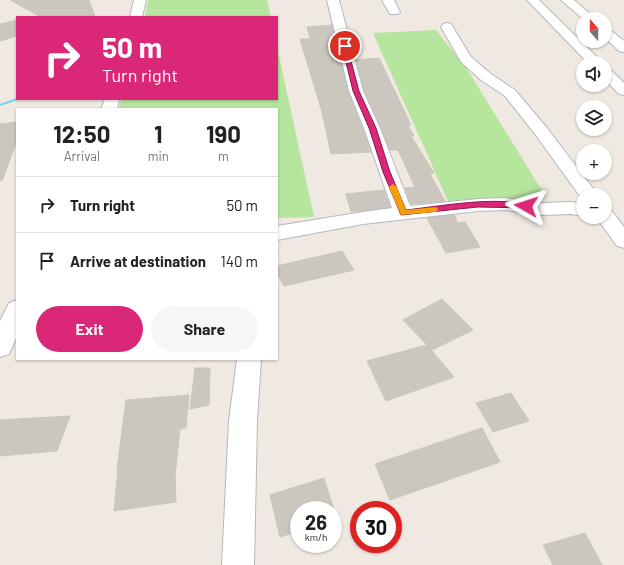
<!DOCTYPE html>
<html lang="en">
<head>
<meta charset="utf-8">
<style>
  body { margin:0; font-family:Barlow,sans-serif; background:#f6f6f6; color:#222; height:100vh; display:flex; flex-direction:column; font-size:15px; white-space:nowrap }
  * { box-sizing:border-box; margin:0 }
  p { font-size:13px; color:#767676 }
  .icon { flex:none; width:22px; height:22px; fill:none; stroke:currentColor; stroke-width:2; stroke-linecap:round; stroke-linejoin:round }
  .map { position:relative; flex:1; overflow:hidden }
  .panel { position:absolute; left:16px; top:108px; width:262px; height:252px; display:flex; flex-direction:column; background:#fff; border-radius:0px; box-shadow:0 1px 3px #0004 }
  .panel>* { flex:none }
  .hud { position:absolute; left:16px; top:16px; width:262px; height:84px; border-radius:0px; box-shadow:0 1px 3px #0004; background:#db2777; color:#fff; overflow:hidden }
  .needle { width:26px; rotate:340deg }
  .controls { position:absolute; left:576px; top:12px; display:grid; gap:8px }
  .controls a { display:grid; place-items:center; width:36px; height:36px; border-radius:50%; background:#fff; box-shadow:0 1px 3px #0004; font-size:20px }
  .speed { position:absolute; left:290px; top:501px; display:flex; gap:8px; font-size:20px; font-weight:700; text-align:center }
  .speed>* { display:grid; place-content:center; width:52px; height:52px; border-radius:50%; background:#fff; box-shadow:0 1px 3px #0004; line-height:1 }
  .speed small { font-size:10px; font-weight:400 }
  .speed .limit { border:6px solid #d22; background:#fff; color:#111 }
  .pin { position:absolute; display:grid; place-items:center; width:34px; height:34px; color:#fff; margin:-17px; border:2px solid #fff; border-radius:50%; box-shadow:0 1px 4px #0007 }
  .me { position:absolute; width:44px; margin:-22px; rotate:276deg; stroke-linejoin:round; filter:drop-shadow(0 0 3px #0008) }
  .turn { display:flex; align-items:center; gap:14px; height:84px; padding:0 20px; font-size:18px }
  .turn .icon { width:52px; height:52px; stroke-width:2.5 }
  .turn b { display:block; font-size:28px; line-height:34px }
  .eta { display:flex; justify-content:space-evenly; align-items:center; height:68px; text-align:center }
  .eta b { font-size:24px; font-weight:700; line-height:28px }
  .cta { display:flex; gap:8px; margin-top:auto; padding:8px 20px }
  .cta a { flex:1; height:46px; border-radius:24px; background:#db2777; color:#fff; font-size:16px; font-weight:700; line-height:46px; text-align:center }
  .cta a+a { background:#f6f6f6; color:#222 }
  ul { padding:0; list-style:none }
  li { display:flex; align-items:center; gap:12px; height:56px; padding:0 20px; border-top:1px solid #e0e0e0 }
  li div { flex:1 }
  li b { display:block; font-size:15px }
  li em { font-style:normal }
  .map>svg:first-child { display:block }
  .green { fill:#b6e59e }
  .lines { fill:none; stroke-linecap:round; stroke-linejoin:round }
  .stream { fill:#75cff0; fill-rule:evenodd }
  .building { fill:#cbc7bf; stroke:#cbc5ba }
  .minor-casing { stroke:#b4b7c1; stroke-width:2 }
  .minor { fill:#fff; fill-rule:evenodd }
  .route { fill:#db2777; stroke:#8e194d }
  .slow { fill:#f59e0b }
</style>
</head>
<body>
<div class="map">
<svg width="624" height="565" viewBox="0 0 624 565">
  <rect width="100%" height="100%" fill="#efe9e1"/>
  <g class="green">
    <polygon points="148,0 267,0 271,17 145,17"/>
    <polygon points="436,30 467,69 546,197 448,201 373,33"/>
    <polygon points="277,47 314,217 277,218 277,109 118,109 122,99 277,99"/>
  </g>
  <g class="lines">
    <polygon class="stream" points="17,98 21,99 0,106 0,104"/>
  </g>
  <g class="building">
    <polygon points="10,0 89,0 95,17 41,17"/>
    <polygon points="17,20 17,36 0,41 0,24"/>
    <polygon points="332,25 348,91 371,152 331,154 322,112 300,39 310,39 307,27"/>
    <polygon points="379,58 411,125 408,125 414,136 411,136 434,173 430,174 445,201 411,204 405,188 415,187 398,150 390,150 364,90 356,60"/>
    <polygon points="17,122 17,140 2,181 0,180 0,124"/>
    <polygon points="384,190 390,207 351,212 346,194"/>
    <polygon points="454,215 458,223 465,222 480,247 446,253 427,218"/>
    <polygon points="342,251 354,270 284,286 277,273 277,266"/>
    <polygon points="442,299 473,330 432,350 403,320"/>
    <polygon points="427,345 454,377 386,401 367,361"/>
    <polygon points="195,368 210,368 209,405 190,409"/>
    <polygon points="511,393 529,421 493,432 476,403"/>
    <polygon points="189,395 186,428 180,429 175,476 176,502 114,511 118,468 117,469 126,400"/>
    <polygon points="70,416 57,451 0,456 0,420"/>
    <polygon points="482,428 500,462 390,500 375,464"/>
    <polygon points="324,478 334,510 299,510 299,531 280,537 270,495"/>
    <polygon points="585,533 602,565 553,565 543,545"/>
  </g>
  <g class="lines">
    <g class="minor-casing">
      <g id="minor">
        <polygon points="134,0 146,0 142,17 130,17"/>
        <polygon points="327,0 339,0 363,91 380,128 410,206 478,199 505,198 543,203 571,202 583,204 583,216 571,214 543,215 505,210 478,211 363,224 277,240 277,226 363,212 392,208 364,128 349,91"/>
        <polygon points="382,0 394,0 400,12 398,14 390,14"/>
        <polygon points="527,0 539,0 603,63 588,63"/>
        <polygon points="561,0 574,0 596,19 583,19"/>
        <polygon points="447,23 451,24 471,57 491,74 515,90 547,128 598,195 583,195 582,199 535,134 505,96 481,80 461,62 441,27 443,24"/>
        <polygon points="605,28 609,29 624,41 624,52 619,51 605,38"/>
        <polygon points="605,68 610,69 624,83 624,95 619,94 605,80"/>
        <polygon points="105,99 119,99 117,109 101,109"/>
        <polygon points="605,210 612,211 624,227 624,248 617,246 596,217 605,217"/>
        <polygon points="17,300 17,336 9,354 0,357 0,321 9,303"/>
        <polygon points="237,359 261,359 257,421 254,565 222,565 229,421"/>
      </g>
    </g>
    <use href="#minor" class="minor"/>
  </g>
  <path class="route" d="M345,44L347,46L359,91L376,128L390,172L406,210C442,206 494,196 529,205V208L478,207L401,215L383,172L369,128L353,91L342,46Z"/>
  <polygon class="slow" points="393,184 397,187 406,210 435,207 439,210 435,212 401,215 389,187"/>
</svg>
<div class="controls">
<a><svg class="needle" viewBox="-14 -14 28 28"><path d="M0-13l5 13h-10z" fill="#e53935"/><path d="M0 13l5-13h-10z" fill="#767676"/></svg></a>
<a><svg class="icon" aria-label="sound" viewBox="0 0 24 24"><path d="M4 9h4l5-4v14l-5-4H4zM17 9q2 3 0 6"/></svg></a>
<a><svg class="icon" aria-label="layers" viewBox="0 0 24 24"><path d="M12 4l9 5-9 5-9-5zM3 14l9 5 9-5"/></svg></a>
<a>+</a>
<a>−</a>
</div>
<div class="speed"><div>26<small>km/h</small></div><div class="limit">30</div></div>
<div class="pin" style="left:345px;top:46px;background:#d93025"><svg class="icon" aria-label="arrive" viewBox="0 0 24 24"><path d="M6 21V4h12l-3 4 3 4H6"/></svg></div>
<svg class="me" style="left:526px;top:206px" viewBox="-20 -20 40 40"><path d="M0-17L14 15 0 8-14 15z" fill="#db2777" stroke="#fff" stroke-width="4"/></svg>
<div class="hud">
<div class="turn"><svg class="icon" aria-label="right" viewBox="0 0 24 24"><path d="M7 20v-9h11M14 6l5 5-5 5"/></svg><div><b>50 m</b>Turn right</div></div>
</div>
<section class="panel">
<div class="eta">
<div><b>12:50</b><p>Arrival</p></div>
<div><b>1</b><p>min</p></div>
<div><b>190</b><p>m</p></div>
</div>
<ul>
<li><svg class="icon" aria-label="right" viewBox="0 0 24 24"><path d="M7 20v-9h11M14 6l5 5-5 5"/></svg><div><b>Turn right</b></div><em>50 m</em></li>
<li><svg class="icon" aria-label="arrive" viewBox="0 0 24 24"><path d="M6 21V4h12l-3 4 3 4H6"/></svg><div><b>Arrive at destination</b></div><em>140 m</em></li>
</ul>
<div class="cta"><a>Exit</a><a>Share</a></div>
</section>
</div>
</body>
</html>
